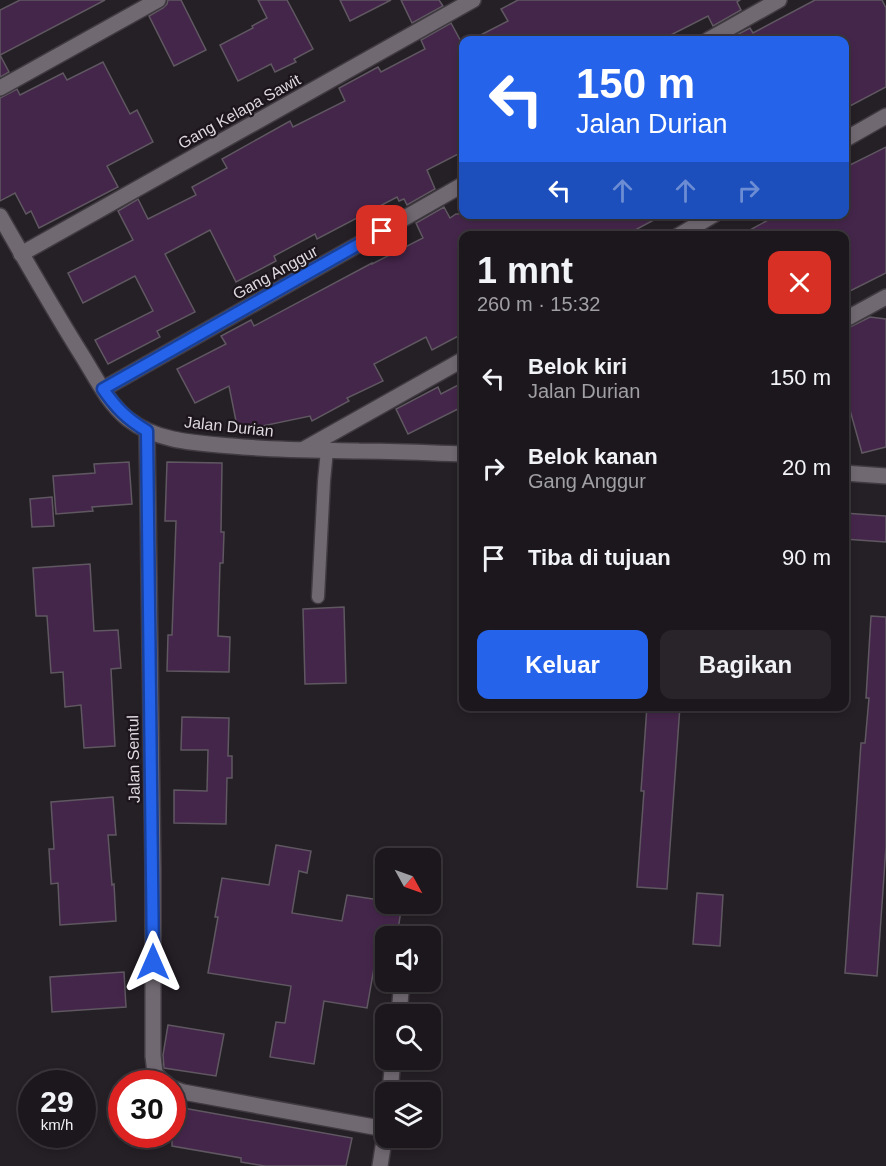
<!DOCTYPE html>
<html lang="id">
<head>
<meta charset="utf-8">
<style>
  body { margin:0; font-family:Helvetica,sans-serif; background:#292429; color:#f1f3f6; height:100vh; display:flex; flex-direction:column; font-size:22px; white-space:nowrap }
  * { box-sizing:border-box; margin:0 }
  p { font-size:20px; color:#a09fa3 }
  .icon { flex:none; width:33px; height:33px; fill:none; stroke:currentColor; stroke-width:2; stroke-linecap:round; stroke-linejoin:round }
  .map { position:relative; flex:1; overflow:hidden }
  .drawer { position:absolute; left:459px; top:231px; width:390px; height:480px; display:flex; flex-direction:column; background:#1c171c; border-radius:12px; box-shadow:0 3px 9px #0003,0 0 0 2px #3a363b }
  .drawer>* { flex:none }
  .guide { position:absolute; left:459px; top:36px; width:390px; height:183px; border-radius:12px; box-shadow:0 3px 9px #0003,0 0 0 2px #3a363b; background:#2563eb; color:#fff; overflow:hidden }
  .needle { width:39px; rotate:130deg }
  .tools { position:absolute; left:375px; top:848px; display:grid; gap:12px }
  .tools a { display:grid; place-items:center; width:66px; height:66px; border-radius:12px; background:#1c171c; box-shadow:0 3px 9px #0003,0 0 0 2px #3a363b; font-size:30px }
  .speed { position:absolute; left:18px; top:1070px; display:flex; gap:12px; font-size:30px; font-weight:700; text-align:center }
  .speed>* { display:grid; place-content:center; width:78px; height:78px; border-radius:50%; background:#1c171c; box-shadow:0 3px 9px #0003,0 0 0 2px #3a363b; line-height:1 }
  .speed small { font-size:15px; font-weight:400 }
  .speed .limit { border:9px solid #d22; background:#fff; color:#111 }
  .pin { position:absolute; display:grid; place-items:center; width:51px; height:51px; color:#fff; margin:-26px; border-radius:12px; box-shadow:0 3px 9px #0006 }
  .me { position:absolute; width:66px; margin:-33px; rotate:0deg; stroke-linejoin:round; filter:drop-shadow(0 0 4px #0008) }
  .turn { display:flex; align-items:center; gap:21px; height:126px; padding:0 18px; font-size:27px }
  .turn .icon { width:78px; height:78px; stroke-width:2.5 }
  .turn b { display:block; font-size:42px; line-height:51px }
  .lanes { display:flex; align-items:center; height:57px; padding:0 18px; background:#0003; justify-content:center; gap:30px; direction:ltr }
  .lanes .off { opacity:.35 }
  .round { display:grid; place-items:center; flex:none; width:63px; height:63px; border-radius:12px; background:#292429 }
  .head { display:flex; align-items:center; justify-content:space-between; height:102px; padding:0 18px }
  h1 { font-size:36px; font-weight:800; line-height:45px }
  .button { display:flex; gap:12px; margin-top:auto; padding:12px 18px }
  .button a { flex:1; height:69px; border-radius:12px; background:#2563eb; color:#fff; font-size:24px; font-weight:800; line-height:69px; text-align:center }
  .button a+a { background:#292429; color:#f1f3f6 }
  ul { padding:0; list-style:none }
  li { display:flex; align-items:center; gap:18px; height:90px; padding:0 18px }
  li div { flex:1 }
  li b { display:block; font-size:22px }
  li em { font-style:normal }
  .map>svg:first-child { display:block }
  .building { fill:#45264b; stroke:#5f5861; stroke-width:1.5 }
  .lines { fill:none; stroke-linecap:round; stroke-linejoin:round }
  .lane-casing { stroke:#403a41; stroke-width:15 }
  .street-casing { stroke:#403a41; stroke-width:18 }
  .lane { stroke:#716972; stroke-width:12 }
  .street { stroke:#716972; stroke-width:15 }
  .route-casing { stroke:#184099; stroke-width:15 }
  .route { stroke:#2563eb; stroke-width:10 }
  .labels { text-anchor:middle; stroke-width:4.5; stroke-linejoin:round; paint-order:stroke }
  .street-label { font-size:16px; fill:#dedadf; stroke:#1c151c }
</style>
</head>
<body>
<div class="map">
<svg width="886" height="1166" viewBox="0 0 886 1166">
  <rect width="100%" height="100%" fill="#251f26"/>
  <g class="building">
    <polygon points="20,0 105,0 0,55 9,72 0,77 0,10"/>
    <polygon points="168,0 181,0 206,50 174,66 149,16 163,8 167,4"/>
    <polygon points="258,0 287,0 313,49 294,59 296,62 275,72 271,64 238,81 220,45 253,28 252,26 267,18"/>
    <polygon points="340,0 391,0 350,21"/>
    <polygon points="401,0 439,0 443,6 412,23"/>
    <polygon points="518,0 740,0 737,2 741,10 713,26 708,16 661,40 471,40 508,21 501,9"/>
    <polygon points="815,0 882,0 886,8 886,87 850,106 844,95 844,40 727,40 750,28 753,33"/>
    <polygon points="451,23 464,47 464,151 427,170 435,189 407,205 404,199 399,201 397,197 317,239 315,234 274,256 276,261 236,282 210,230 165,254 195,312 157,331 160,337 108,364 95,340 153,311 135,276 83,303 68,273 133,240 118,211 138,199 148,219 196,195 192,187 227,168 222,159 290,121 293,127 345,101 339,88 378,67 381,72 425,49 421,40"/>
    <polygon points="103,62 130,114 137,110 153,142 107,166 118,187 39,228 31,211 26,214 15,193 0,201 0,98 17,89 20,95 63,73 67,80"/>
    <polygon points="886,147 886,273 844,294 844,236 739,236 779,214 844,214 844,168"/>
    <polygon points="444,207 450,218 456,214 665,214 624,236 464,236 464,333 432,350 426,337 374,364 383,381 347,398 349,401 312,421 310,416 238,431 229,386 195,403 177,369 226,344 221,336 251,320 254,326 372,263 372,264 423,238 416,223"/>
    <polygon points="870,317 886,319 886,447 862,453 850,410 844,411 844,330"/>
    <polygon points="464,382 464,406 408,434 396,409 438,387 441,394"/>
    <polygon points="129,462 132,504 92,507 93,511 56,514 53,476 95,473 94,464"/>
    <polygon points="167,462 222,463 221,532 224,532 223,563 220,563 218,636 230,637 229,672 167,671 168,635 172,635 176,521 165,521"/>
    <polygon points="52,497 54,526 32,527 30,499"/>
    <polygon points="844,513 886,516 886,542 844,539"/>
    <polygon points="90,564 94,631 118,630 121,668 111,669 115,746 84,748 81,705 65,707 63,672 51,673 47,616 36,616 33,568"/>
    <polygon points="344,607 346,683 305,684 303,609"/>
    <polygon points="871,616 886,617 886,847 877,976 845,973 861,743 865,743 869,698 866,698"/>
    <polygon points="647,706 680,706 667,889 637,887 644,791 641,791"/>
    <polygon points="182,717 229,718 228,756 232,756 232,778 227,778 226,824 174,823 174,790 207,791 208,750 181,750"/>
    <polygon points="113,797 116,835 108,835 112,885 114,884 116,921 60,925 58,883 51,884 49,849 54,849 51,802"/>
    <polygon points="276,845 311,851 307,873 299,871 292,913 342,921 347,895 386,901 386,903 402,904 397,936 386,936 386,970 374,968 367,1008 324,1001 314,1064 270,1057 276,1022 285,1023 291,986 208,973 218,917 215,917 222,878 269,885"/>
    <polygon points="697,893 723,895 720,946 693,944"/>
    <polygon points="124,972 126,1007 52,1012 50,977"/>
    <polygon points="168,1025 224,1034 216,1076 164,1068 163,1055"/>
    <polygon points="172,1106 352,1138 346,1166 265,1166 241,1162 241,1158 172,1146"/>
  </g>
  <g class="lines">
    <g class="lane-casing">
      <polyline id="lane" points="318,597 324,481 327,450"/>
    </g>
    <g class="street-casing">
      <g id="street">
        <polyline points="708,40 779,0"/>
        <polyline points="0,88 158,0"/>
        <polyline points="844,140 886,116"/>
        <path d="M0,216C27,263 54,311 83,357C96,378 108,403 128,419C157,442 197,443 232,446C274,450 317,450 359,451C394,451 429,453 464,454"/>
        <polyline points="678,236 715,214"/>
        <polyline points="21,254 473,0"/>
        <polyline points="844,320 886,297"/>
        <polyline points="103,389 361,243 464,184"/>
        <polyline points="147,431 153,867 153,1056 155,1073 164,1083"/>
        <polyline points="304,449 464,359"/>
        <polyline points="844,473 886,476"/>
        <polyline points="399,1014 402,981"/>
        <polyline points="172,1088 183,1092 385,1129"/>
        <polyline points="390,1092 393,1059"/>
        <polyline points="380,1166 386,1128"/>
      </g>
    </g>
    <use href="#lane" class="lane"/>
    <use href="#street" class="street"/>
  </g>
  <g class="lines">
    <g class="route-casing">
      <path id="route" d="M153,962L147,431C127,419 116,408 103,389L382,231"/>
    </g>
    <use href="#route" class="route"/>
  </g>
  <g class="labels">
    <g class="street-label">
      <text transform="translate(239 111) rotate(-29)" y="6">Gang Kelapa Sawit</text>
      <text transform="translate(275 272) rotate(-29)" y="6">Gang Anggur</text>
      <text transform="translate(229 426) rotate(6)" y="6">Jalan Durian</text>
      <text transform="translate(133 759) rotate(-91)" y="6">Jalan Sentul</text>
    </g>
  </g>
</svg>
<div class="tools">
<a><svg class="needle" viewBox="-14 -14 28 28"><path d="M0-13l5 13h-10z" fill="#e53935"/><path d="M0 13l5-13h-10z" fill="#a09fa3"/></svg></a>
<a><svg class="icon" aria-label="sound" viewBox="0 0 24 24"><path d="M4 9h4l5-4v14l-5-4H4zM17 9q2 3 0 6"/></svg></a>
<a><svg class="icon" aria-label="search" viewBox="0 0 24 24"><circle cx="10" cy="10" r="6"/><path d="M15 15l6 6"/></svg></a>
<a><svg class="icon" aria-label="layers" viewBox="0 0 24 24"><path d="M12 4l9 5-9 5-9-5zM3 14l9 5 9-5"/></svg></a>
</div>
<div class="speed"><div>29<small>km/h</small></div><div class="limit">30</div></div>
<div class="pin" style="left:382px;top:231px;background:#d93025"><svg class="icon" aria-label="arrive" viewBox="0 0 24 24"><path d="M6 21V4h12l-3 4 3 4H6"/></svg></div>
<svg class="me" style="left:153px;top:962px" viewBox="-20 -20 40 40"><path d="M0-17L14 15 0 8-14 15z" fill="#2563eb" stroke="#fff" stroke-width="4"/></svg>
<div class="guide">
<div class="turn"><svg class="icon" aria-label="left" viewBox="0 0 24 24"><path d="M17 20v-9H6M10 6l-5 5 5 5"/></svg><div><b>150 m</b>Jalan Durian</div></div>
<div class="lanes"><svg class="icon" aria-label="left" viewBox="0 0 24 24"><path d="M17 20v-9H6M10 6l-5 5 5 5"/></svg><svg class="icon off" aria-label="ahead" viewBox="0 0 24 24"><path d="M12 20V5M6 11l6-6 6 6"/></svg><svg class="icon off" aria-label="ahead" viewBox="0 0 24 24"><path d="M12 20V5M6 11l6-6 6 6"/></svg><svg class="icon off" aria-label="right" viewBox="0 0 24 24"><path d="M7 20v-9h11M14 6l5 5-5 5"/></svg></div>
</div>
<section class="drawer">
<div class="head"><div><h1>1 mnt</h1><p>260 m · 15:32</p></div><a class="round" style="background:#d93025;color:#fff"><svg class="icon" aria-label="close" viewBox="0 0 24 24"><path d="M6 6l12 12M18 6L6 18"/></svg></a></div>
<ul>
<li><svg class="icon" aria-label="left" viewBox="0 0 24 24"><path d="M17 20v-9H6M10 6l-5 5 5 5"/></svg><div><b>Belok kiri</b><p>Jalan Durian</p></div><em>150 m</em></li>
<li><svg class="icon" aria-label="right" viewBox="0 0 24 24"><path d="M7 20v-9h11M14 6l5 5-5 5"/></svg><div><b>Belok kanan</b><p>Gang Anggur</p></div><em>20 m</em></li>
<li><svg class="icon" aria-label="arrive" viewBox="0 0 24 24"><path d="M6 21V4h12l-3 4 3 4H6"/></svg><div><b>Tiba di tujuan</b></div><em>90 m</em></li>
</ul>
<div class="button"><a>Keluar</a><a>Bagikan</a></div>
</section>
</div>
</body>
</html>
